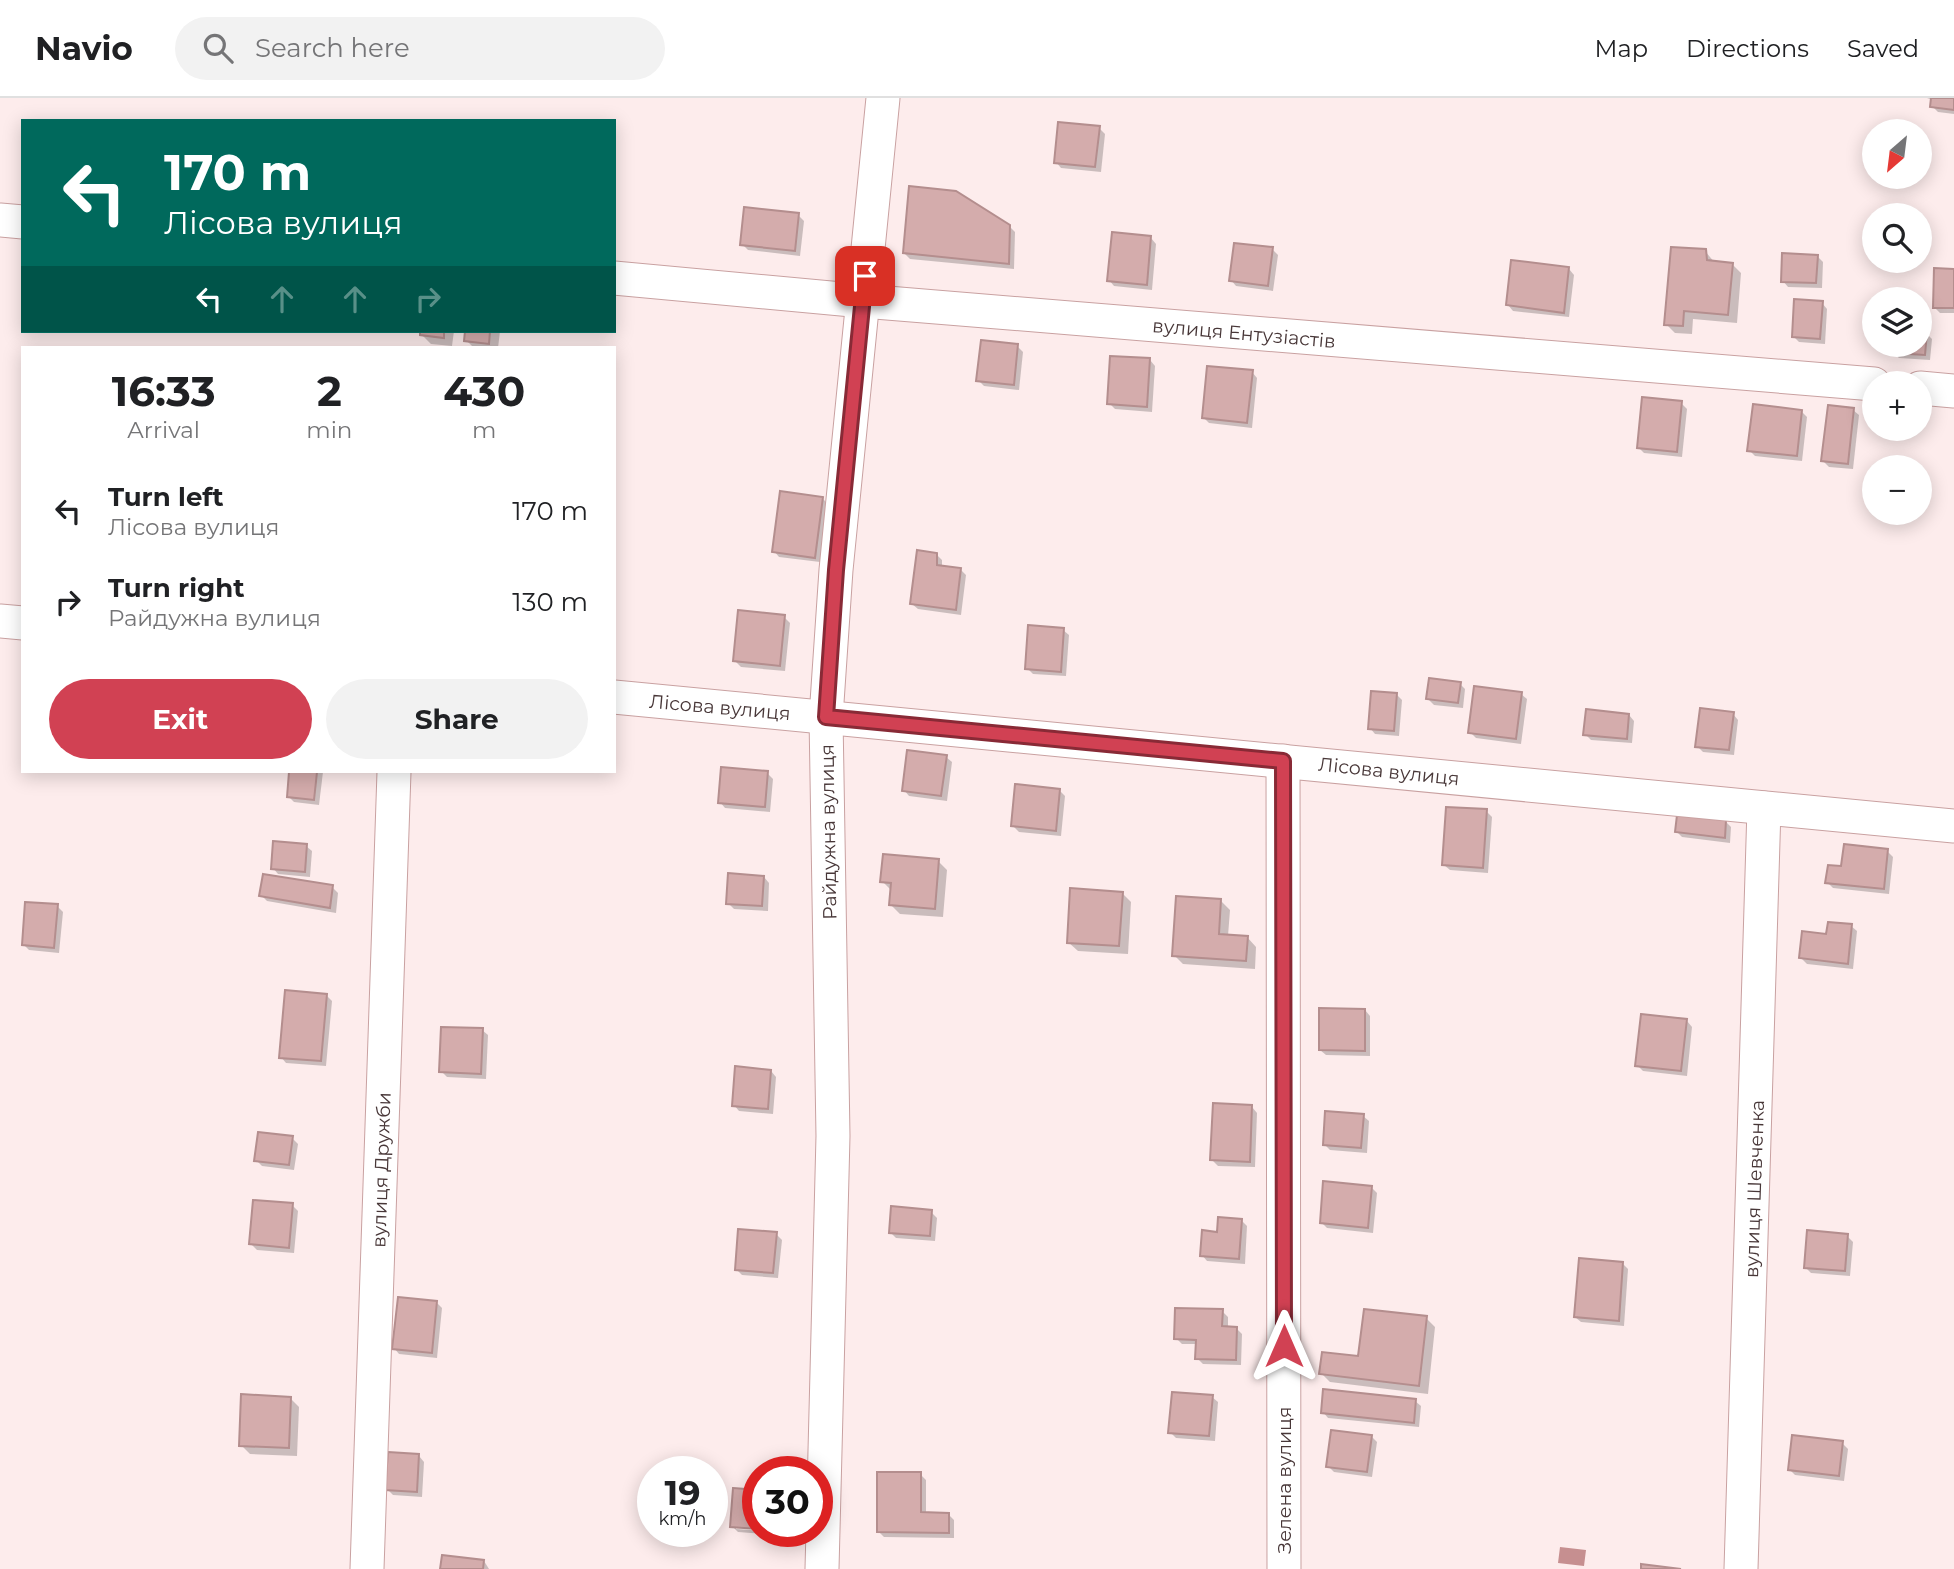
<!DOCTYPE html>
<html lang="en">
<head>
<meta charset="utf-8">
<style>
  body { margin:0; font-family:Montserrat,sans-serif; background:#f2f2f2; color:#202124; height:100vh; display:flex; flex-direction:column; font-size:26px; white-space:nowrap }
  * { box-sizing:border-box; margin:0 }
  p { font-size:23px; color:#757577 }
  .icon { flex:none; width:38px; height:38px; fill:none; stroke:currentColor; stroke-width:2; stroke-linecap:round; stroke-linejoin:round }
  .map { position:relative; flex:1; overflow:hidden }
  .side { position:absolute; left:21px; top:248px; width:595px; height:427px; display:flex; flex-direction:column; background:#fff; border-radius:0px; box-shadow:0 4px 18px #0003 }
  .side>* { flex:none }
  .banner { position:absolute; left:21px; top:21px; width:595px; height:214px; border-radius:0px; box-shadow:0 4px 18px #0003; background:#00695c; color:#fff; overflow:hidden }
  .needle { width:46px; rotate:208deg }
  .buttons { position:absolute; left:1862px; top:21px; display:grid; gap:14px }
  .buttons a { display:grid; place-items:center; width:70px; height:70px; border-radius:50%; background:#fff; box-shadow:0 4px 18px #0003; font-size:35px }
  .speed { position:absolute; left:637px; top:1358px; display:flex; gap:14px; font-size:35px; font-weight:700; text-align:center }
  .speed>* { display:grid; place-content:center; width:91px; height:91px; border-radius:50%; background:#fff; box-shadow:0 4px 18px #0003; line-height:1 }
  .speed small { font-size:18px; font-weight:400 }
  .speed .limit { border:10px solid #d22; background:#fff; color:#111 }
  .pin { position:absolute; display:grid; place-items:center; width:60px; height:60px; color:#fff; margin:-30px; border-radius:14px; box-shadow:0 4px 10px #0006 }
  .me { position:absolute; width:77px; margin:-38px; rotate:0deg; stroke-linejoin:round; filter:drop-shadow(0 0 5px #0008) }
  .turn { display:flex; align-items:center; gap:24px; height:147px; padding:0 28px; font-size:32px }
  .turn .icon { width:91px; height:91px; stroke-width:2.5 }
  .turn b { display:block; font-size:49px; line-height:60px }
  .lanes { display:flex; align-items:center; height:66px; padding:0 28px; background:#0003; justify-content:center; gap:35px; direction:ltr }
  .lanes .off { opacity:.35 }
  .eta { display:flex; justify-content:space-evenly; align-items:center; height:119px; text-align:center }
  .eta b { font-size:42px; font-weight:700; line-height:49px }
  .cta { display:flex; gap:14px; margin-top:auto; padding:14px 28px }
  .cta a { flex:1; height:80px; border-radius:42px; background:#d14153; color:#fff; font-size:28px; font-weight:700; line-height:80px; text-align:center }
  .cta a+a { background:#f2f2f2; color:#202124 }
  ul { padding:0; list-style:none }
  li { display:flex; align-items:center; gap:21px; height:91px; padding:0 28px }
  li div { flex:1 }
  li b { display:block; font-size:26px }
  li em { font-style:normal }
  header { display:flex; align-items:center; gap:42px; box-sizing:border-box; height:98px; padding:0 35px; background:#fff; border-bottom:2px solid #e0e0e0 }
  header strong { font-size:33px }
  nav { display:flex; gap:38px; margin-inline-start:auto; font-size:24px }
  .search { width:490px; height:63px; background:#f2f2f2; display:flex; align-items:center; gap:18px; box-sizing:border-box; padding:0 24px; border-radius:38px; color:#757577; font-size:26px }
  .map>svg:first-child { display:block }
  .water { fill:#c68f90 }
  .shadow { fill:#0003 }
  .building { fill:#d4acac; stroke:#b48e8e; stroke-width:2 }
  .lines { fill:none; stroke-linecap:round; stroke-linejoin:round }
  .minor-casing { stroke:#c9a1a1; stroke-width:35 }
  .minor { stroke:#fff; stroke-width:33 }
  .route-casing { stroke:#882a36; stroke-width:18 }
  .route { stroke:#d14153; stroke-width:12 }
  .labels { text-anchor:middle; stroke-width:6; stroke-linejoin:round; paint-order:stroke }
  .street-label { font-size:19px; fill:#483738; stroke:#fff }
</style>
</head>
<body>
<header>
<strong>Navio</strong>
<div class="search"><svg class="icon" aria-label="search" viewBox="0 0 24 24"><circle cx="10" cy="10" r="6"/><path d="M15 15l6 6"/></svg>Search here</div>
<nav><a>Map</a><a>Directions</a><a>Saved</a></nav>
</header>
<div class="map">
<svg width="1954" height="1471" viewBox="0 0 1954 1471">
  <rect width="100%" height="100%" fill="#fdecec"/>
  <polygon class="water" points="1560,1449 1586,1452 1584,1468 1558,1465"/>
  <g class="shadow">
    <polygon points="1927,0 1954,0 1954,16 1938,14 1932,8 1933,2"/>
    <polygon points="1099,30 1105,36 1101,74 1061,70 1056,64"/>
    <polygon points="798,117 804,123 800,158 748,152 742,146"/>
    <polygon points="1009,128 1015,134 1014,171 910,161 904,155"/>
    <polygon points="1151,140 1156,146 1152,192 1114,188 1109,182"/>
    <polygon points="1272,151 1278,157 1273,193 1236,188 1231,182"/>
    <polygon points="1705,153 1715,165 1732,166 1741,175 1737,225 1693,221 1692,236 1675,235 1666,226"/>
    <polygon points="1817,158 1823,164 1822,190 1788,189 1783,183"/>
    <polygon points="1569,171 1574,177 1569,219 1513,213 1508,207"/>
    <polygon points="1954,173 1954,215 1940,215 1934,209"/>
    <polygon points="1822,205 1827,211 1825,246 1799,244 1793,238"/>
    <polygon points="422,233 500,233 498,250 474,250 466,242 467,234 454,233 452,248 431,246 422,237"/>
    <polygon points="1920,235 1926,235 1932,241 1930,262 1899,260 1893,254 1894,247 1920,247"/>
    <polygon points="1017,248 1023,254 1019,292 984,288 978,282"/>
    <polygon points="1150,262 1155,268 1152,314 1115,311 1109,305"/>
    <polygon points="1252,274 1257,280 1252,330 1209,325 1204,320"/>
    <polygon points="1681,305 1687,311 1682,359 1644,355 1638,349"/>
    <polygon points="1853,312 1859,317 1853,371 1829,369 1823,363"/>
    <polygon points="1801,313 1807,319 1802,363 1755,358 1749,352"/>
    <polygon points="822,400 828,406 820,464 779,459 774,453"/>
    <polygon points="937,457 942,462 942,469 960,471 966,477 961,517 918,511 912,506"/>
    <polygon points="784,519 790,525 785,573 741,569 735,563"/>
    <polygon points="1063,532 1069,537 1066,578 1033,576 1027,570"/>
    <polygon points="1460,586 1465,591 1463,610 1434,607 1428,601"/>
    <polygon points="1396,596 1402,602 1399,638 1375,636 1370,630"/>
    <polygon points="1521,596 1527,601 1521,646 1476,640 1470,634"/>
    <polygon points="1733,616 1738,622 1734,657 1703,654 1697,648"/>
    <polygon points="1629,617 1634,623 1632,645 1591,642 1585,636"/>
    <polygon points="946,659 952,664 947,703 909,698 904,692"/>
    <polygon points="291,674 323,674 319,707 294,704 288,698"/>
    <polygon points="767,675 773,681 770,714 725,710 720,704"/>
    <polygon points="1060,693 1065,698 1061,738 1019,734 1013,728"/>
    <polygon points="1486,713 1492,719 1488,775 1450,772 1444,767"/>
    <polygon points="1726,724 1731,729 1730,745 1682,739 1677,734"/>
    <polygon points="306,748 312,753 310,779 278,776 273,770"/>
    <polygon points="1887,753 1893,759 1889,796 1833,790 1827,784 1843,770"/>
    <polygon points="938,763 947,772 943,819 900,816 891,807 892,793 882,783"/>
    <polygon points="764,779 769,785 768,813 734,811 728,805"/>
    <polygon points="332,789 338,795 336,815 267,803 261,797"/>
    <polygon points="1122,795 1131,804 1128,856 1078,853 1068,844"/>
    <polygon points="1221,803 1230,812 1228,838 1247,839 1256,849 1255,871 1183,866 1174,857"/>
    <polygon points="57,808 63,814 59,855 29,852 23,846"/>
    <polygon points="1851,828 1857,833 1853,871 1807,866 1801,860 1828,838"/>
    <polygon points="326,897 332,903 326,968 286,965 281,959"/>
    <polygon points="1365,912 1370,918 1370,958 1326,957 1320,952"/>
    <polygon points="1687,923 1692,929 1687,978 1643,973 1637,967"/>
    <polygon points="482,932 488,937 486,981 447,979 441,973"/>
    <polygon points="771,973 776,979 773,1016 739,1013 734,1007"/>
    <polygon points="1252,1009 1257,1015 1255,1069 1218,1068 1212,1062"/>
    <polygon points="1363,1018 1369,1023 1367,1055 1330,1052 1325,1047"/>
    <polygon points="292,1040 298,1046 294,1072 262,1068 256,1062"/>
    <polygon points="1371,1089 1377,1095 1373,1135 1327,1130 1321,1124"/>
    <polygon points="292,1107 298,1113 294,1155 257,1152 251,1146"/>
    <polygon points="931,1114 937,1120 935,1143 896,1140 890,1134"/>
    <polygon points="1242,1123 1247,1128 1245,1166 1207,1163 1202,1157 1218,1136"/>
    <polygon points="776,1136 782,1142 778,1180 742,1177 736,1171"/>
    <polygon points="1847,1138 1853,1144 1850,1178 1811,1175 1805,1169"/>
    <polygon points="1623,1166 1628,1171 1624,1228 1581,1224 1575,1219"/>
    <polygon points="437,1205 442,1210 437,1260 399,1256 394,1250"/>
    <polygon points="1222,1213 1228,1219 1228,1230 1236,1230 1242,1236 1241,1267 1203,1266 1197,1260 1197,1246 1182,1246 1176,1240"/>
    <polygon points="1426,1220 1435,1229 1428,1296 1330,1284 1321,1275 1360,1260"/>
    <polygon points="1212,1299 1218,1304 1215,1343 1176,1340 1170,1334"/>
    <polygon points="290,1300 299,1309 297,1358 250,1356 241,1347"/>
    <polygon points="1415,1303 1421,1308 1419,1329 1328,1320 1323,1314"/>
    <polygon points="1371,1338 1377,1344 1372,1379 1334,1374 1328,1368"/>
    <polygon points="1842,1345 1848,1351 1844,1383 1795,1377 1789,1371"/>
    <polygon points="419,1358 424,1364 422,1399 393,1397 387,1391"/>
    <polygon points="920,1376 926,1382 926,1416 948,1416 954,1422 954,1440 884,1439 878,1433"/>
    <polygon points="732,1428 736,1428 736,1431 779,1434 779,1437 738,1434"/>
    <polygon points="484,1463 489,1471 442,1471"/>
  </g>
  <g class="building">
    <polygon points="1931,0 1954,0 1954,12 1930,9"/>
    <polygon points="1058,24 1100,28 1095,69 1054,65"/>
    <polygon points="909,88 956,93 1010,127 1009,166 903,155"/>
    <polygon points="744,109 799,115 795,153 740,147"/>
    <polygon points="1112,134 1151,138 1147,187 1107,183"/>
    <polygon points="1234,145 1273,149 1268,188 1229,183"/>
    <polygon points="1671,149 1706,151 1707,162 1733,165 1728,217 1684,213 1683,228 1664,227"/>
    <polygon points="1782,155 1818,157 1816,185 1781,184"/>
    <polygon points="1511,162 1569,169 1564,215 1506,207"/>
    <polygon points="1934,170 1954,171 1954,210 1933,210"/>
    <polygon points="1794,201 1823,203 1820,241 1792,239"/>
    <polygon points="420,233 444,233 444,240 420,237"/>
    <polygon points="465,233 490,233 489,246 464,243"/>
    <polygon points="1920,233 1927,234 1925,257 1892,255 1892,247 1920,247"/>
    <polygon points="981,242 1018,246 1014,287 976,283"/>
    <polygon points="1110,258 1150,260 1147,309 1107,306"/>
    <polygon points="1207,268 1253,272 1247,325 1202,320"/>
    <polygon points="1642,299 1682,303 1677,354 1637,350"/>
    <polygon points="1753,306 1802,312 1797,358 1747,353"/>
    <polygon points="1828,307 1854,310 1848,366 1821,363"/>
    <polygon points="780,393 823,399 815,460 772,454"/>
    <polygon points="917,452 937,455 937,467 961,470 956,512 910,506"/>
    <polygon points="738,512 785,517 780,568 733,563"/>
    <polygon points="1028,527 1064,530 1061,574 1025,571"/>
    <polygon points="1429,580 1461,584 1458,605 1426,601"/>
    <polygon points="1474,588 1522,594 1516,641 1468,635"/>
    <polygon points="1371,593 1397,595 1394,633 1368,631"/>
    <polygon points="1700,610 1734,614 1729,652 1695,649"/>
    <polygon points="1586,611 1629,616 1627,641 1583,637"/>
    <polygon points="907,652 947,657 941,698 902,693"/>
    <polygon points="721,669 768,673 765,709 718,705"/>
    <polygon points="289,674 317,674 314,702 287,699"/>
    <polygon points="1015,686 1060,691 1056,733 1011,728"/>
    <polygon points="1446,709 1487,711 1483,770 1442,767"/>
    <polygon points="1677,717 1726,722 1725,740 1675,734"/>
    <polygon points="273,743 307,746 305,774 271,771"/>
    <polygon points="1844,746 1888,751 1884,791 1825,785 1828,767 1841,768"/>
    <polygon points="883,756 939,761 935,811 889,807 891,785 880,784"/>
    <polygon points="728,775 764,778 762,808 726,806"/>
    <polygon points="263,776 333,787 330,810 259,798"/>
    <polygon points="1070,790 1123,794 1119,848 1067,845"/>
    <polygon points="1176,798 1221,801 1219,836 1248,838 1246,863 1172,858"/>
    <polygon points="25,804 58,806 54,850 22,847"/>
    <polygon points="1828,824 1852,826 1848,866 1799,860 1802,833 1826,836"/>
    <polygon points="285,892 327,896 321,963 279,960"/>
    <polygon points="1319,910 1365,911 1365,953 1319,952"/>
    <polygon points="1641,916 1687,921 1681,973 1635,968"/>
    <polygon points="441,929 483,930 481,976 439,974"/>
    <polygon points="735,968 771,972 768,1011 732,1008"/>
    <polygon points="1213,1005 1252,1007 1250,1064 1210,1062"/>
    <polygon points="1325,1013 1364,1016 1361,1050 1323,1047"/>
    <polygon points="258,1034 293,1038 289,1067 254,1063"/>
    <polygon points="1323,1083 1372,1088 1368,1130 1320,1125"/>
    <polygon points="253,1102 293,1105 289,1150 249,1146"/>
    <polygon points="891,1108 932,1112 930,1138 889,1135"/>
    <polygon points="1218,1119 1242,1121 1239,1161 1200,1158 1202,1132 1217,1134"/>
    <polygon points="738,1131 777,1134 773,1175 735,1172"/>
    <polygon points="1807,1132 1848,1136 1845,1173 1804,1170"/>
    <polygon points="1579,1160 1623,1164 1619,1223 1574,1219"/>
    <polygon points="398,1199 437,1203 432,1255 392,1251"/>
    <polygon points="1175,1210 1223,1211 1222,1228 1237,1229 1236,1262 1195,1261 1196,1242 1174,1241"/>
    <polygon points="1364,1211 1427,1218 1419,1288 1319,1276 1322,1254 1358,1258"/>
    <polygon points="1323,1291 1416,1301 1414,1325 1321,1315"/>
    <polygon points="1172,1294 1213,1297 1209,1338 1168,1335"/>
    <polygon points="241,1296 291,1299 289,1350 239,1348"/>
    <polygon points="1331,1332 1372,1337 1367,1374 1326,1369"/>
    <polygon points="1792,1337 1843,1343 1839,1378 1788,1372"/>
    <polygon points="388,1354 419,1356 417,1394 385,1392"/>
    <polygon points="877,1374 921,1374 921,1414 949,1415 949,1435 877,1434"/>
    <polygon points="733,1390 758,1392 758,1431 730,1429"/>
    <polygon points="442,1457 484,1462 483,1471 440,1471"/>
    <polygon points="1641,1466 1681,1471 1641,1471"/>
  </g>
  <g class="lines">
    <g class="minor-casing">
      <g id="minor">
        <polyline points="0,122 23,124"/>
        <polyline points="614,180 863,203 1874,286"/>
        <polyline points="1920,290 1954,293"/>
        <polyline points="0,523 23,525"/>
        <polyline points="614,599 1954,728"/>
        <polyline points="1283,663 1284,1471"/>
        <polyline points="367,1471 394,674"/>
        <polyline points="822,1471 833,1038 826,619 836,472 883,0"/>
        <polyline points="1741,1471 1764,710"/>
      </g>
    </g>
    <use href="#minor" class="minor"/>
  </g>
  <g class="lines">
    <g class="route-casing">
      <polyline id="route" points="865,178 836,472 826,619 1283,663 1284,1248"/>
    </g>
    <use href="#route" class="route"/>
  </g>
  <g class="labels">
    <g class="street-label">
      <text transform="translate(1244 235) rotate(5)" y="7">вулиця Ентузіастів</text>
      <text transform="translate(720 609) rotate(5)" y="7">Лісова вулиця</text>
      <text transform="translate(1389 673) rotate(6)" y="7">Лісова вулиця</text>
      <text transform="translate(828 734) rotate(-91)" y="7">Райдужна вулиця</text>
      <text transform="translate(381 1072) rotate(-88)" y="7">вулиця Дружби</text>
      <text transform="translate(1754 1091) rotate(-88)" y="7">вулиця Шевченка</text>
      <text transform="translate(1284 1382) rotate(-90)" y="7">Зелена вулиця</text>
    </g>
  </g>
</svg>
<div class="buttons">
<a><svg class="needle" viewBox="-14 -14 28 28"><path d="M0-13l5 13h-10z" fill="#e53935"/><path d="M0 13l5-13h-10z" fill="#757577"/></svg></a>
<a><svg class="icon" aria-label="search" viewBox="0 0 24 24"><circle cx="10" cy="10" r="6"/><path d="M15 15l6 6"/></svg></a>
<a><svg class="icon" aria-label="layers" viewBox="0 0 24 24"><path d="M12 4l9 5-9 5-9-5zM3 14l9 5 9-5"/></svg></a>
<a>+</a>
<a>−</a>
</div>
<div class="speed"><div>19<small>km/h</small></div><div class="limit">30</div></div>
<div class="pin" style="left:865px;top:178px;background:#d93025"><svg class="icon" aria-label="arrive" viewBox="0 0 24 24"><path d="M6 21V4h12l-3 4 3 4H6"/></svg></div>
<svg class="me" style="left:1284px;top:1248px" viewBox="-20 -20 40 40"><path d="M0-17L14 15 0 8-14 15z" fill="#d14153" stroke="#fff" stroke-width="4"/></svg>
<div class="banner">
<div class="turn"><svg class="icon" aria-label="left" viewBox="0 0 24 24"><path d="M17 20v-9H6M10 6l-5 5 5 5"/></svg><div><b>170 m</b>Лісова вулиця</div></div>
<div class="lanes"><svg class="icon" aria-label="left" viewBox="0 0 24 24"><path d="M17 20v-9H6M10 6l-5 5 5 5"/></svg><svg class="icon off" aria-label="ahead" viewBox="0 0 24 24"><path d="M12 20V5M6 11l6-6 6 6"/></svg><svg class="icon off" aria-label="ahead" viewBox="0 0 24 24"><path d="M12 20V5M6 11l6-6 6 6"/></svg><svg class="icon off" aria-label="right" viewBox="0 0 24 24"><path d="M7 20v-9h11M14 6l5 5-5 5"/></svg></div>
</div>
<section class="side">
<div class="eta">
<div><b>16:33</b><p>Arrival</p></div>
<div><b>2</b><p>min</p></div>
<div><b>430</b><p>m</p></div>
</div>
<ul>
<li><svg class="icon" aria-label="left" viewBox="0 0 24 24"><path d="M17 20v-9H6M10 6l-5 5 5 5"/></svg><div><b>Turn left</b><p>Лісова вулиця</p></div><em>170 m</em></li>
<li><svg class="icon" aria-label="right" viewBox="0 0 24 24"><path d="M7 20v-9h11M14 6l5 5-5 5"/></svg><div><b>Turn right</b><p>Райдужна вулиця</p></div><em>130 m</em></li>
</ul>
<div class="cta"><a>Exit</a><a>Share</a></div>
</section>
</div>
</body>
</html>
